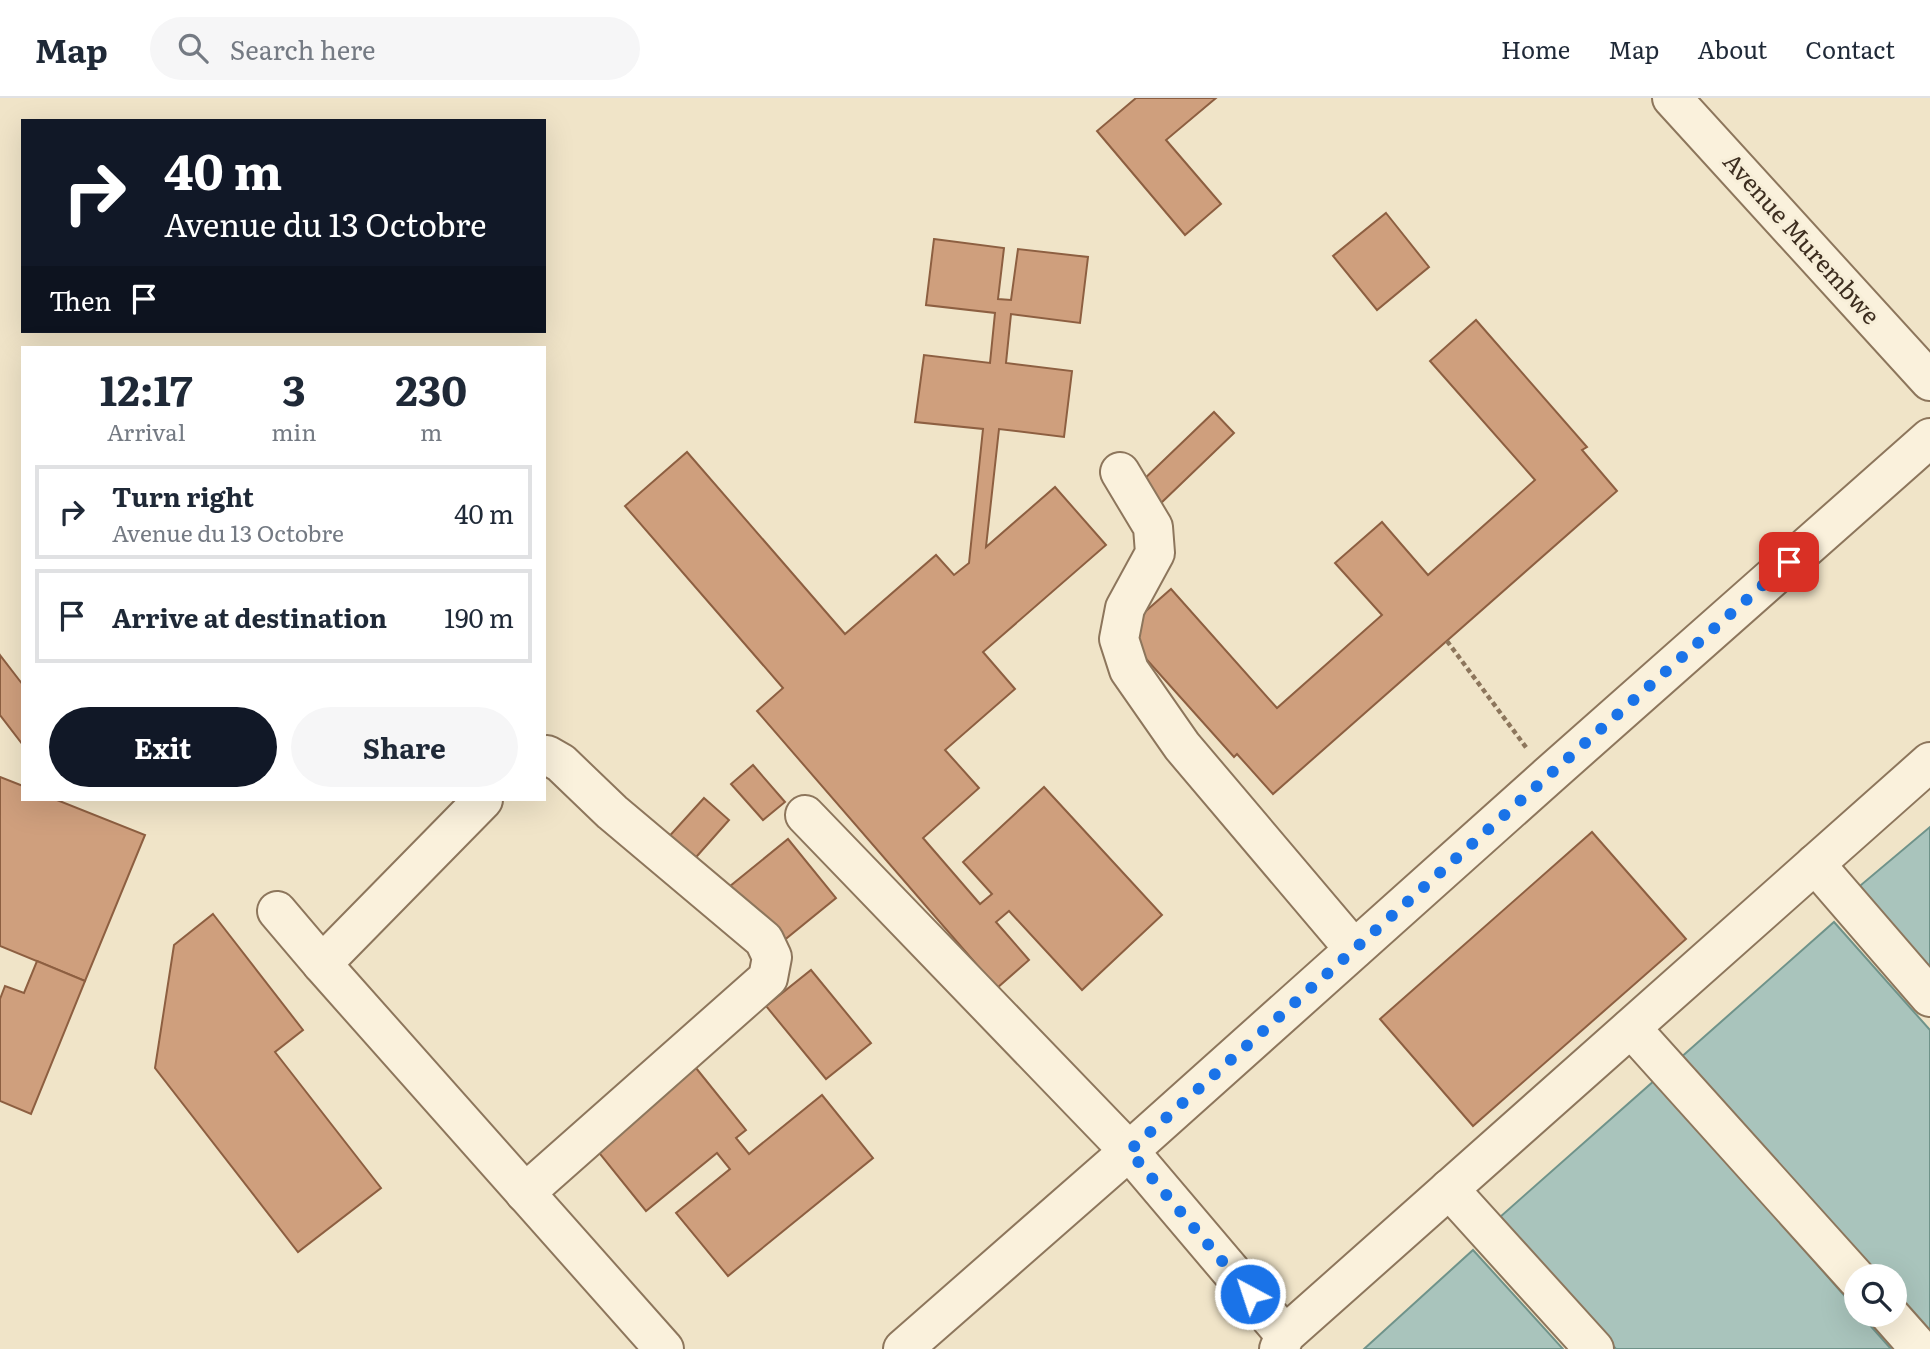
<!DOCTYPE html>
<html lang="en">
<head>
<meta charset="utf-8">
<style>
  body { margin:0; font-family:Literata,serif; background:#f6f6f7; color:#1f2937; height:100vh; display:flex; flex-direction:column; font-size:26px; white-space:nowrap }
  * { box-sizing:border-box; margin:0 }
  p { font-size:23px; color:#747a83 }
  .icon { flex:none; width:38px; height:38px; fill:none; stroke:currentColor; stroke-width:2; stroke-linecap:round; stroke-linejoin:round }
  .map { position:relative; flex:1; overflow:hidden }
  .side { position:absolute; left:21px; top:248px; width:525px; height:455px; display:flex; flex-direction:column; background:#fff; border-radius:0px; box-shadow:0 7px 28px #0002 }
  .side>* { flex:none }
  .guide { position:absolute; left:21px; top:21px; width:525px; height:214px; border-radius:0px; box-shadow:0 7px 28px #0002; background:#111827; color:#fff; overflow:hidden }
  .tools { position:absolute; left:1844px; top:1166px; display:grid; gap:14px }
  .tools a { display:grid; place-items:center; width:63px; height:63px; border-radius:50%; background:#fff; box-shadow:0 7px 28px #0002; font-size:35px }
  .pin { position:absolute; display:grid; place-items:center; width:60px; height:60px; color:#fff; margin:-30px; border-radius:14px; box-shadow:0 4px 10px #0006 }
  .me { position:absolute; width:77px; margin:-38px; rotate:320deg; stroke-linejoin:round; filter:drop-shadow(0 0 5px #0008) }
  .turn { display:flex; align-items:center; gap:24px; height:147px; padding:0 28px; font-size:32px }
  .turn .icon { width:91px; height:91px; stroke-width:2.5 }
  .turn b { display:block; font-size:49px; line-height:60px }
  .then { display:flex; align-items:center; height:66px; padding:0 28px; background:#0003; gap:14px; font-size:26px }
  .eta { display:flex; justify-content:space-evenly; align-items:center; height:119px; text-align:center }
  .eta b { font-size:42px; font-weight:700; line-height:49px }
  .cta { display:flex; gap:14px; margin-top:auto; padding:14px 28px }
  .cta a { flex:1; height:80px; border-radius:42px; background:#111827; color:#fff; font-size:28px; font-weight:700; line-height:80px; text-align:center }
  .cta a+a { background:#f6f6f7; color:#1f2937 }
  ul { padding:0; list-style:none }
  li { display:flex; align-items:center; gap:21px; height:94px; margin:0 14px 10px; padding:0 14px; border:4px solid #e0e1e3; border-radius:0px }
  li div { flex:1 }
  li b { display:block; font-size:26px }
  li em { font-style:normal }
  header { display:flex; align-items:center; gap:42px; box-sizing:border-box; height:98px; padding:0 35px; background:#fff; border-bottom:2px solid #e0e1e3 }
  header strong { font-size:33px }
  nav { display:flex; gap:38px; margin-inline-start:auto; font-size:24px }
  .search { width:490px; height:63px; background:#f6f6f7; display:flex; align-items:center; gap:18px; box-sizing:border-box; padding:0 24px; border-radius:38px; color:#747a83; font-size:26px }
  .map>svg:first-child { display:block }
  .water { fill:#a9c4bc; stroke:#6f938a; stroke-width:2 }
  .building { fill:#cf9f7d; stroke:#8d5f41; stroke-width:2 }
  .lines { fill:none; stroke-linecap:round; stroke-linejoin:round }
  .minor-casing { stroke:#8d765c; stroke-width:42 }
  .path { stroke:#8d765c; stroke-width:4.5; stroke-dasharray:5 3.5; stroke-linecap:butt }
  .minor { stroke:#faf1dc; stroke-width:38 }
  .route { stroke:#1a73e8; stroke-width:12; stroke-dasharray:0 21.6 }
  .labels { text-anchor:middle; stroke-width:6; stroke-linejoin:round; paint-order:stroke }
  .street-label { font-size:24px; fill:#3d2e20; stroke:#f7eed8 }
</style>
</head>
<body>
<header>
<strong>Map</strong>
<div class="search"><svg class="icon" aria-label="search" viewBox="0 0 24 24"><circle cx="10" cy="10" r="6"/><path d="M15 15l6 6"/></svg>Search here</div>
<nav><a>Home</a><a>Map</a><a>About</a><a>Contact</a></nav>
</header>
<div class="map">
<svg width="1930" height="1251" viewBox="0 0 1930 1251">
  <rect width="100%" height="100%" fill="#f0e4c8"/>
  <g class="water">
    <polygon points="1930,729 1930,882 1855,792"/>
    <polygon points="1834,824 1930,932 1930,1244 1895,1205 1895,1178 1871,1178 1679,961"/>
    <polygon points="1655,982 1857,1212 1857,1216 1860,1216 1891,1251 1616,1251 1500,1119"/>
    <polygon points="1473,1152 1563,1251 1364,1251"/>
  </g>
  <g class="building">
    <polygon points="1136,0 1216,0 1166,42 1221,106 1185,137 1097,33"/>
    <polygon points="1386,115 1429,169 1377,212 1333,158"/>
    <polygon points="934,141 1004,150 998,201 1011,202 1018,151 1088,159 1080,225 1011,216 1006,265 1072,273 1064,339 999,331 986,449 1055,389 1106,447 983,554 1015,591 945,652 979,690 923,740 980,806 992,796 963,764 1044,689 1162,817 1082,892 1009,813 996,824 1029,862 997,890 757,613 783,590 625,408 687,354 845,536 936,457 954,477 969,465 983,331 915,324 924,257 990,265 995,215 926,207"/>
    <polygon points="1476,222 1587,349 1582,352 1617,393 1273,696 1237,656 1234,659 1122,534 1171,491 1277,610 1382,517 1335,465 1382,424 1428,477 1535,382 1430,263"/>
    <polygon points="1214,314 1234,335 1160,406 1140,385"/>
    <polygon points="0,557 23,587 23,647 0,617"/>
    <polygon points="753,667 785,704 763,722 731,686"/>
    <polygon points="0,679 23,688 23,702 57,702 145,737 85,883 0,848"/>
    <polygon points="704,700 729,722 690,766 665,743"/>
    <polygon points="1592,734 1686,841 1473,1028 1380,921"/>
    <polygon points="788,741 836,800 777,848 729,789"/>
    <polygon points="213,816 303,932 275,954 381,1090 298,1154 155,970 174,847"/>
    <polygon points="37,863 85,883 31,1016 0,1003 0,901 5,888 24,895"/>
    <polygon points="811,872 871,945 826,981 766,908"/>
    <polygon points="696,970 746,1032 736,1040 749,1056 822,997 873,1060 728,1178 676,1115 730,1071 717,1055 646,1113 596,1051"/>
  </g>
  <g class="lines">
    <g class="minor-casing">
      <g id="minor">
        <polyline points="1672,0 1930,283"/>
        <polyline points="1120,374 1153,429 1155,455 1125,510 1119,541 1129,572 1182,648 1354,851"/>
        <polyline points="805,717 1129,1053 1285,1237"/>
        <polyline points="1815,766 1930,899"/>
        <polyline points="277,813 322,866 664,1251"/>
        <polyline points="322,866 483,702"/>
        <polyline points="1631,930 1857,1181"/>
        <polyline points="1449,1091 1594,1251"/>
        <polyline points="525,1095 768,880 772,859 764,842 612,714 561,665 547,657 544,658"/>
        <polyline points="1889,1216 1920,1251"/>
        <polyline points="903,1251 1129,1053 1548,678 1930,340"/>
        <polyline points="1279,1251 1285,1237 1930,664"/>
      </g>
    </g>
    <polyline class="path" points="1447,543 1528,652"/>
    <use href="#minor" class="minor"/>
  </g>
  <g class="lines">
    <polyline class="route" points="1250,1196 1129,1053 1548,678 1789,464"/>
  </g>
  <g class="labels">
    <g class="street-label">
      <text transform="translate(1801 141) rotate(48)" y="8">Avenue Murembwe</text>
    </g>
  </g>
</svg>
<div class="tools">
<a><svg class="icon" aria-label="search" viewBox="0 0 24 24"><circle cx="10" cy="10" r="6"/><path d="M15 15l6 6"/></svg></a>
</div>
<div class="pin" style="left:1789px;top:464px;background:#d93025"><svg class="icon" aria-label="arrive" viewBox="0 0 24 24"><path d="M6 21V4h12l-3 4 3 4H6"/></svg></div>
<svg class="me" style="left:1250px;top:1196px" viewBox="-20 -20 40 40"><circle r="17" fill="#1a73e8" stroke="#fff" stroke-width="3"/><path d="M0-11L8 9 0 5-8 9z" fill="#fff"/></svg>
<div class="guide">
<div class="turn"><svg class="icon" aria-label="right" viewBox="0 0 24 24"><path d="M7 20v-9h11M14 6l5 5-5 5"/></svg><div><b>40 m</b>Avenue du 13 Octobre</div></div>
<div class="then">Then<svg class="icon" aria-label="arrive" viewBox="0 0 24 24"><path d="M6 21V4h12l-3 4 3 4H6"/></svg></div>
</div>
<section class="side">
<div class="eta">
<div><b>12:17</b><p>Arrival</p></div>
<div><b>3</b><p>min</p></div>
<div><b>230</b><p>m</p></div>
</div>
<ul>
<li><svg class="icon" aria-label="right" viewBox="0 0 24 24"><path d="M7 20v-9h11M14 6l5 5-5 5"/></svg><div><b>Turn right</b><p>Avenue du 13 Octobre</p></div><em>40 m</em></li>
<li><svg class="icon" aria-label="arrive" viewBox="0 0 24 24"><path d="M6 21V4h12l-3 4 3 4H6"/></svg><div><b>Arrive at destination</b></div><em>190 m</em></li>
</ul>
<div class="cta"><a>Exit</a><a>Share</a></div>
</section>
</div>
</body>
</html>
